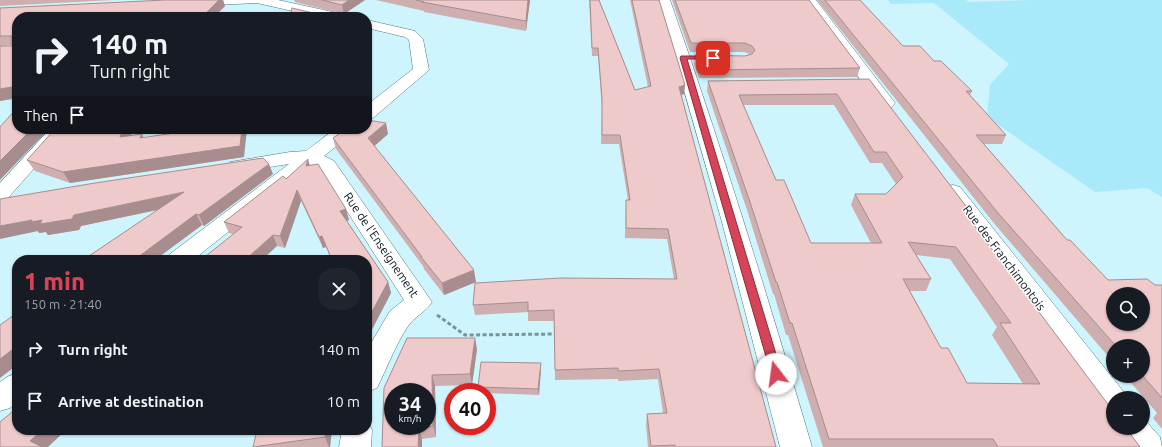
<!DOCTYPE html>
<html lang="en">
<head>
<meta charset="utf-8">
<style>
  body { margin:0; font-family:Ubuntu,sans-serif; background:#20242c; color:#f1f3f6; height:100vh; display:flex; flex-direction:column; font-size:15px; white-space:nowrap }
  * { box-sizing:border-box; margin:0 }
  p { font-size:13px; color:#9ea1a6 }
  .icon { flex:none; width:22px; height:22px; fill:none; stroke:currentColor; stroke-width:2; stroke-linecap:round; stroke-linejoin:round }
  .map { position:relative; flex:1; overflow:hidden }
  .details { position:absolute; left:12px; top:255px; width:360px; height:180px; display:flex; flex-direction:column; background:#171b24; border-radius:16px; box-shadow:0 1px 3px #0004 }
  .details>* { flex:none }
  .banner { position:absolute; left:12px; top:12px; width:360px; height:122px; border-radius:16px; box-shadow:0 1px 3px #0004; background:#171b24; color:#f1f3f6; overflow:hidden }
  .controls { position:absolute; left:1106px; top:287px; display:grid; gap:8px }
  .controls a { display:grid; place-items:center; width:44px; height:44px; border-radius:50%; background:#171b24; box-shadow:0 1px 3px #0004; font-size:20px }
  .speed { position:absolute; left:384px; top:383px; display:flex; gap:8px; font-size:20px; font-weight:700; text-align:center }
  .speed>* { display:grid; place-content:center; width:52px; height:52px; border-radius:50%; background:#171b24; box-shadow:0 1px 3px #0004; line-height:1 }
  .speed small { font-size:10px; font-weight:400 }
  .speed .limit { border:6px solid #d22; background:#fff; color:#111 }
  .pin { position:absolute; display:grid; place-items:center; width:34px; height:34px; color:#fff; margin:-17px; border-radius:8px; box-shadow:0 2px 6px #0006 }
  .me { position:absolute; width:44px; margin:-22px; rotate:345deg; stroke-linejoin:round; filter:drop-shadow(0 0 3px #0008) }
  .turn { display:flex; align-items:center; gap:14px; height:84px; padding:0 12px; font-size:18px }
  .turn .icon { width:52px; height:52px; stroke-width:2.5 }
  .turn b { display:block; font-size:28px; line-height:34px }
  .then { display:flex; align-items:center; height:38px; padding:0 12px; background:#0003; gap:8px; font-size:15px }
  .round { display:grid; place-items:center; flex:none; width:42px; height:42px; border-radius:16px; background:#20242c }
  .headline { display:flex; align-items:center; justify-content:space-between; height:68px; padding:0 12px }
  h1 { font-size:24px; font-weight:800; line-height:30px; color:#d54458 }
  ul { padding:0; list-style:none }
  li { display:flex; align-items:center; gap:12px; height:52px; padding:0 12px }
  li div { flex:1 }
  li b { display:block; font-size:15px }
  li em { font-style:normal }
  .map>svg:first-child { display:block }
  .green { fill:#a8eafa }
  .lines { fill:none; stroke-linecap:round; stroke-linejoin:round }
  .minor-casing { stroke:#54777f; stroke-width:1 }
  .path { stroke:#78939a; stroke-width:3; stroke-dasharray:4 2.5; stroke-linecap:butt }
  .minor { fill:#fff; fill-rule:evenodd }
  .wall { fill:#ceaeaf; fill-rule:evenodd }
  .shaded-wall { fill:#a78d8e }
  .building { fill:#efcacb; stroke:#a78d8e; fill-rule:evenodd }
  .route { fill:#d54458; stroke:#8a2c39 }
  .labels { text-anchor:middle; stroke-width:3; stroke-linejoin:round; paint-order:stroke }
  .street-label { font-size:12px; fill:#071418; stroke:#fff }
</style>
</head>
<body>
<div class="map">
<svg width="1162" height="447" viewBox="0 0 1162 447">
  <rect width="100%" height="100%" fill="#cef4fd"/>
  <polygon class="green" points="888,0 966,0 969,2 1030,0 1162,0 1162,197 1147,188 1095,192 987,117 990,85 1009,64 934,3 891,4"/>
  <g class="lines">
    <g class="minor-casing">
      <g id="minor">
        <polygon points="188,0 278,0 342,14 344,17 319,17 257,3 193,6 188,5 187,2"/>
        <path d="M658,0H670C722,148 768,297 812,447H780L722,222Z"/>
        <polygon points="803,0 816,0 892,99 895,103 892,107 886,108 880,107"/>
        <polygon points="367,20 415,31 423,39 429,70 373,118 367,119 367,105 413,69 409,40 405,37 367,28"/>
        <polygon points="50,129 69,129 7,199 0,201 0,183"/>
        <path d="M335,129H356L353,133L324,156L334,161L432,302C426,312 414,317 408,326C395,346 387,368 377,388L367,392V350L390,311L404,300L320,169L312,165L193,260H166L170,254L289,164L237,172L230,170L227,166L230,162L290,152L306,151Z"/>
        <polygon points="953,185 960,187 1123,391 1127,398 1113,398 1113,412 1103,409 946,195 943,191 946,187"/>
        <polygon points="17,373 17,402 10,408 0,411 0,382 7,377"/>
        <polygon points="1143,418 1160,437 1162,447 1130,447 1119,428 1143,428"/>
        <polygon points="367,420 372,430 371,447 339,447 342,430 367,430"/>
      </g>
    </g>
    <polyline class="path" points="437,315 465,335 558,334"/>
    <use href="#minor" class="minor"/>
  </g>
  <g class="wall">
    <polygon points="0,0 114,0 0,6"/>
    <polygon points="165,0 223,0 225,6 214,17 17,17 17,98 0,101 12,45 0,46 0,8"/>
    <polygon points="294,0 365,0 344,14 295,2"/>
    <polygon points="376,0 530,0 526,31 424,12 424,11"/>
    <polygon points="589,0 599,0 635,90 648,87 630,0 659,0 685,85 684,94 681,95 776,447 648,447 646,424 647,414 663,413 658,379 618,381 618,379 555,380 554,321 528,321 528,312 475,315 473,305 674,279 667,239 625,238 626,200 628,200 619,144 601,144 602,108 598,56 592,56"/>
    <polygon points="672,0 809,0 860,68 857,77 699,78 694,64 695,55 745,56 750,54 744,52 690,52"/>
    <polygon points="817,0 860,0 903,46 934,61 972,91 970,95 1006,135 1002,144 984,144 1067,240 1108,280 1155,285 1162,285 1162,429 1153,418 1157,413 1125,376 1143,376 1143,346 1113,346 1113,362 993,222"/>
    <path d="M869,79L972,214L969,219L1140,447H823L788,335H786L774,294H773L747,210L707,91L708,81ZM743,105H834L870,163H882L896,184L886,194H855L851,205L871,243H811L776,180ZM916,255L950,259L997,327L992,335L1023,384L967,383L941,348L910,291H926L931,279Z"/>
    <polygon points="133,129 131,135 244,157 70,183 35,171 27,160"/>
    <polygon points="388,134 374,146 476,282 444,295 424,269 423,266 336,149 333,138"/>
    <polygon points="310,165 349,220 347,221 388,282 391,293 367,339 367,260 331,260 326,247 323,248 301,201 285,248 277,246 229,233 224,222 286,179"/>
    <polygon points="273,174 204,226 202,225 176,244 158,210 81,226 79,230 48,235 46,232 39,233 38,231"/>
    <polygon points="477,349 472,385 435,386 436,437 422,439 422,447 382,447 384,388"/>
    <polygon points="541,369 539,395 487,393 487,392 479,392 478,387"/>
    <polygon points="332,430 330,447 253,447"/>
  </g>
  <g class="shaded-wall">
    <polygon points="219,0 223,0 225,6 214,17 202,17"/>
    <polygon points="349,0 365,0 344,14 342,5"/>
    <polygon points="528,0 530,0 526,31 526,21"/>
    <polygon points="336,14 337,17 332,17 332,16"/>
    <polygon points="685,85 684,94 678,96 679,87"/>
    <polygon points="17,86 17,98 0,101 0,89"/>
    <polygon points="386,123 388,134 371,149 368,138"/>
    <polygon points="32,129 49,129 0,180 0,161"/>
    <polygon points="123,129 133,129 126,148 120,137"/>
    <polygon points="242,129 247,129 244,157 70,183 63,172"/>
    <polygon points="142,134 147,144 140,138"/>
    <polygon points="308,159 311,170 306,166"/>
    <polygon points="269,164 273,174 204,226 199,215"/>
    <polygon points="297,190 301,201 285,248 280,236"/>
    <polygon points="184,192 189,203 81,226 79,230 48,235 46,232 39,233 38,231 0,239 0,226 32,220 42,220 74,215"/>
    <polygon points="346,209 349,220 344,222 340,211"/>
    <polygon points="196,214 202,225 155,260 134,260"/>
    <polygon points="273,235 277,246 262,260 245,260"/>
    <polygon points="322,236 326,247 323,248 319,237"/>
    <polygon points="474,270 476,282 444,295 442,283"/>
    <polygon points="388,282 391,293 367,339 367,321"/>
    <polygon points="475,338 477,349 472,385 470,374"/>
    <polygon points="17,346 17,365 0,378 0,359"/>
    <polygon points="541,363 541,369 539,395 538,389"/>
    <polygon points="432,375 435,386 436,437 433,426"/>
    <polygon points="419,428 422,439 422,447 418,447"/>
    <polygon points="42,430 66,430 48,447 36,447 30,441"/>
    <polygon points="326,430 332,430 330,447 329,447 325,437"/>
  </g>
  <g class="building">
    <polygon points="165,0 219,0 202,17 17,17 17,86 0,89 0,46 12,46 12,36 0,36 0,8"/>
    <polygon points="322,0 349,0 342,5"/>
    <polygon points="416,0 528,0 526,21 422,2 424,2"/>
    <polygon points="590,0 599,0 635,90 651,86 632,0 659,0 685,85 679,87 776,447 675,447 675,445 651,446 647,414 667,413 659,369 618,371 618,368 555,370 554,310 528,311 528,302 473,305 475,283 561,278 677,279 668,229 626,228 626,200 630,200 620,135 602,135 602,99 598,48 592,48"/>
    <polygon points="675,0 809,0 860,68 700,70 695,55 745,56 752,54 755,50 752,46 745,43 691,43"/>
    <path d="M825,0H860L903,46H920L934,61H941L972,91H966L1006,135H976L1067,240H1070L1108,280L1147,279L1155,285H1162V398L1143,376V346H1116L998,213ZM1113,294H1143V324H1113Z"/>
    <polygon points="292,8 317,14 336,14 332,17 290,17"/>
    <path d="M869,79L972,214L968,217L1113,411V428H1126L1140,447H998L993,439H829L792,323H790L777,282H776L749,199L708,81ZM837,94L874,152H886L903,177L886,194H855L882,243H811L784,180H776L739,95ZM908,242L956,247L1011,323H1000L1040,384L967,383L948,348H941L903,279H931Z"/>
    <polygon points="17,108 17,129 32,129 0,161 0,127"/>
    <polygon points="367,120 386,123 368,138 474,270 442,283 421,257 422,257 333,138 346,129 367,129"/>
    <polygon points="55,129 123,129 120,137 142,134 140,138 189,131 189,129 242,129 240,146 63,172 27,160"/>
    <polygon points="263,158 269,164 199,215 196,214 134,260 83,260 184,192 74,215 72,219 40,224 42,220 32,222 32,220 0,226 0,199 95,183"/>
    <polygon points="308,159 306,166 318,164 346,209 340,211 388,282 367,321 367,260 332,260 322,236 319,237 297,190 280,236 273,235 245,260 201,260 242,227 224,222 283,176 286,179"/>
    <polygon points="17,313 17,346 0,359 0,325"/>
    <path d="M407,338H475L470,374L432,375L433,426L419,428L418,447H382L384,388ZM393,392H427V426H393Z"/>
    <polygon points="481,362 541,363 538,389 478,387"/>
    <polygon points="17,408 17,430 42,430 30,441 42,447 0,447 0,422"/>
    <polygon points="257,430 326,430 325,437 253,447"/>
  </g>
  <polygon class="route" points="681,56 713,56 716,58 713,59 687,59 782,374 781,377 776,379 772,377 771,374 680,58"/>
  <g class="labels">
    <g class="street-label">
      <text transform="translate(381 245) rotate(56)" y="4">Rue de l'Enseignement</text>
      <text transform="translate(1004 258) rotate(53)" y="4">Rue des Franchimontois</text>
    </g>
  </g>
</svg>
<div class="controls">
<a><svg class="icon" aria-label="search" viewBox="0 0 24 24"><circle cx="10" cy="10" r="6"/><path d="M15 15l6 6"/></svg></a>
<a>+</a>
<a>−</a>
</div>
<div class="speed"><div>34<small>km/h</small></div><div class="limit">40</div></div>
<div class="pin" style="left:713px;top:58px;background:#d93025"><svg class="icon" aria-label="arrive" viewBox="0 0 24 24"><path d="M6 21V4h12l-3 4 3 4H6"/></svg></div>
<svg class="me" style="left:776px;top:374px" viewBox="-20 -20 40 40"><circle r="19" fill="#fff"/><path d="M0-13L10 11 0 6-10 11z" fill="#d54458"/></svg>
<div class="banner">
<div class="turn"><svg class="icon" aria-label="right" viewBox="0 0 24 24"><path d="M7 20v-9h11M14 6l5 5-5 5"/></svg><div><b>140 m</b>Turn right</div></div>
<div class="then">Then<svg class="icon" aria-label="arrive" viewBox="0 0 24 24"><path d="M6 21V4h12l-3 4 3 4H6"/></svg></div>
</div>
<section class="details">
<div class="headline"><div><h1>1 min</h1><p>150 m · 21:40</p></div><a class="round"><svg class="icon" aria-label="close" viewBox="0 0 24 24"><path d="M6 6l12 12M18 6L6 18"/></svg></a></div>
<ul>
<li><svg class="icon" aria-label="right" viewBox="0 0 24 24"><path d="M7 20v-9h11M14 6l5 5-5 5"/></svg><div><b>Turn right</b></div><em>140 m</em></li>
<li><svg class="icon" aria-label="arrive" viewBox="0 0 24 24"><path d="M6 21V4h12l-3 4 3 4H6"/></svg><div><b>Arrive at destination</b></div><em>10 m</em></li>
</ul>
</section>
</div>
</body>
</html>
